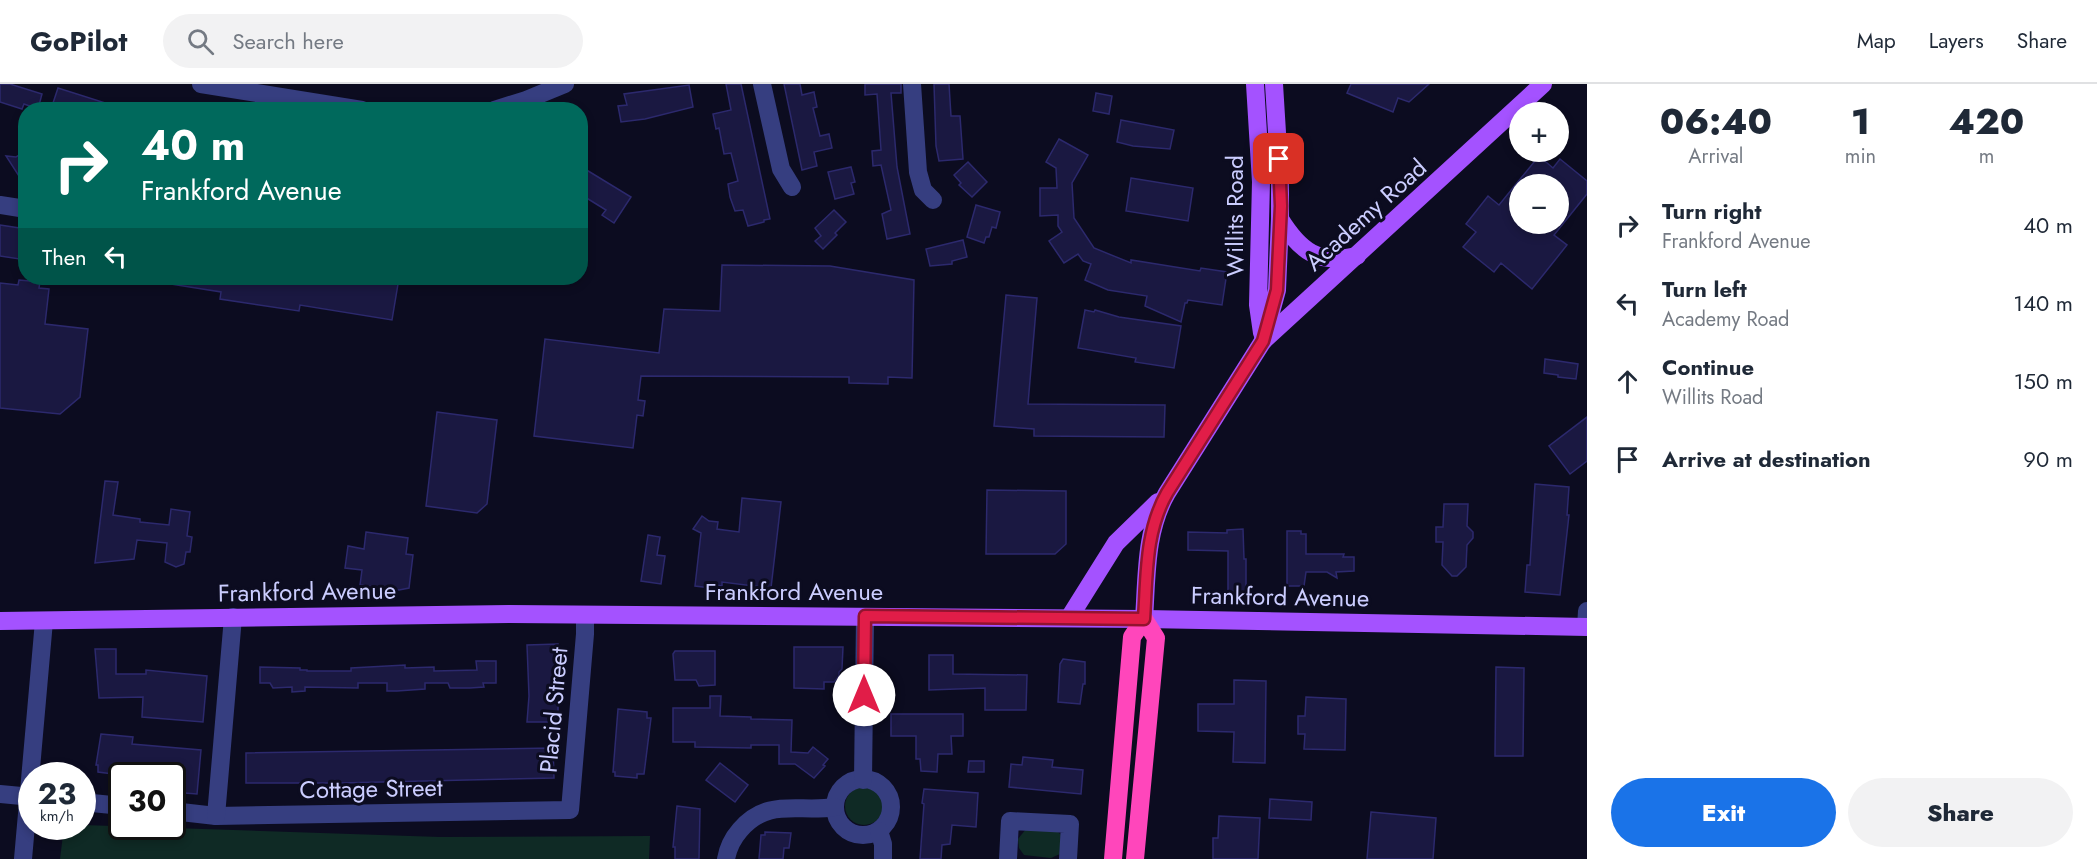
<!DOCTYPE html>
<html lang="en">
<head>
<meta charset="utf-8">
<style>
  body { margin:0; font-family:Jost,sans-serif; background:#f2f2f3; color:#1f2937; height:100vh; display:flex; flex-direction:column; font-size:22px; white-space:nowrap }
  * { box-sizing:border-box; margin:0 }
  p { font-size:20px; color:#747a83 }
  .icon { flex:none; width:33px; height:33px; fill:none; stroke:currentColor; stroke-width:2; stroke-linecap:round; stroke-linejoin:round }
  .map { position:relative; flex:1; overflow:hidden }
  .side { display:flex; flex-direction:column; background:#fff; width:510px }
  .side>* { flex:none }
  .banner { position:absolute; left:18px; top:18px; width:570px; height:183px; border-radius:24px; box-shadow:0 3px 9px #0003; background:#00695c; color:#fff; overflow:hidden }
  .fabs { position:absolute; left:1509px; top:18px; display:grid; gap:12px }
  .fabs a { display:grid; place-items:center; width:60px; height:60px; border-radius:50%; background:#fff; box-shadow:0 3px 9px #0003; font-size:30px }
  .speed { position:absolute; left:18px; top:678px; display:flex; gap:12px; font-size:30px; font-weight:700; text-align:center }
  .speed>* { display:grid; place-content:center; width:78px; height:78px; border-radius:50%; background:#fff; box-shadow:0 3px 9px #0003; line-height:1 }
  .speed small { font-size:15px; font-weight:400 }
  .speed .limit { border:3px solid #111; border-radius:9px; background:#fff; color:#111 }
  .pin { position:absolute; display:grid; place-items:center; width:51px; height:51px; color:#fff; margin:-26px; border-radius:12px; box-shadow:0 3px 9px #0006 }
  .me { position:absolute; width:66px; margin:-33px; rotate:0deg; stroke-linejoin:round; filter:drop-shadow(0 0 4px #0008) }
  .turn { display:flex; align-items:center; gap:21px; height:126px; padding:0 24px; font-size:27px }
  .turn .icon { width:78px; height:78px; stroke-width:2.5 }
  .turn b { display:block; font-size:42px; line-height:51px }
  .then { display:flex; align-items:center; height:57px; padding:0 24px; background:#0003; gap:12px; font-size:22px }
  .eta { display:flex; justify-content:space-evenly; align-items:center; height:102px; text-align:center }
  .eta b { font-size:36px; font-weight:800; line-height:42px }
  .button { display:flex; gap:12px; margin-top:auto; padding:12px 24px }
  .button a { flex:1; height:69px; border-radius:36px; background:#1a73e8; color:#fff; font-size:24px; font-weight:800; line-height:69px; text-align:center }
  .button a+a { background:#f2f2f3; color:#1f2937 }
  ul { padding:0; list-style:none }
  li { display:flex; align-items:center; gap:18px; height:78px; padding:0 24px }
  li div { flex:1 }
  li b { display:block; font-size:22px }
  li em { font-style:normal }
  header { display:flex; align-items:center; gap:36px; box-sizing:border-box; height:84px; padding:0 30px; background:#fff; border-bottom:2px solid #e0e1e3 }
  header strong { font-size:28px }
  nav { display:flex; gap:33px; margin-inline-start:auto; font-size:21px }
  .search { width:420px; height:54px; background:#f2f2f3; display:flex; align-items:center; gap:15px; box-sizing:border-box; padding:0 21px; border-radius:33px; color:#747a83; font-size:22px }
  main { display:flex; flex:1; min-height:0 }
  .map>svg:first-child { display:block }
  .green { fill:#0f2a25 }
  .building { fill:#1a1841; stroke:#2c296d; stroke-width:1.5; fill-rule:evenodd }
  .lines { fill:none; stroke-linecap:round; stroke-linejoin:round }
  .minor { stroke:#363e80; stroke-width:18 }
  .major { stroke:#a452ff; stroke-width:18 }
  .highway { stroke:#ff46bb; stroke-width:18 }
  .route-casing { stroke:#92132f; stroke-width:15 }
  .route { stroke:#e11d48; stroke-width:10 }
  .labels { text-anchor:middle; stroke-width:6; stroke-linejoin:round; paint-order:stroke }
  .street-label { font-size:24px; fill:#cbcdff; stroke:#0c0c20 }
</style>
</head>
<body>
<header>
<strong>GoPilot</strong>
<div class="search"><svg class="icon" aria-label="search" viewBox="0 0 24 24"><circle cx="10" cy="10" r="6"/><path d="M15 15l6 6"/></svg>Search here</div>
<nav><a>Map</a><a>Layers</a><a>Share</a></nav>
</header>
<main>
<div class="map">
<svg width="1587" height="775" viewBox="0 0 1587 775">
  <rect width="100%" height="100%" fill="#0c0c20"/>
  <g class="green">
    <circle cx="864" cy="722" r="19"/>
    <polygon points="83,741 440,753 650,752 649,775 60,775 64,743 82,742"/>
    <polygon points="1026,745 1058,748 1061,751 1060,770 1051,774 1024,771 1019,764 1018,755"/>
  </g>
  <g class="building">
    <polygon points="0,0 10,0 42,10 38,25 24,20 22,25 0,18"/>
    <polygon points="726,0 741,0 770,135 764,136 764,138 748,142 743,126 735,127 730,113 728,100 738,97 731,69 724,70 719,44 716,45 713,30 731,26"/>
    <polygon points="784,0 800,0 802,11 814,8 817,23 813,24 820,52 829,50 832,64 814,68 817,82 802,86"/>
    <polygon points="865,0 901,0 901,9 891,9 897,83 910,150 887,155 882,130 891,126 881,81 873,82 872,67 881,66 877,10 865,11"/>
    <polygon points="934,0 949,0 951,32 960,32 963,75 939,77 936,62"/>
    <polygon points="1351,0 1429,0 1409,18 1398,14 1393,28 1347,9"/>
    <polygon points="689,1 693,23 645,35 621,38 618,22 627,21 624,10"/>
    <polygon points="58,4 118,23 118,26 76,26 65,22 63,26 52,22"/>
    <polygon points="1096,9 1112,12 1109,30 1093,27"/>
    <polygon points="1121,36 1174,46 1170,65 1133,62 1117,58"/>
    <polygon points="1059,55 1088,71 1072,99 1074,134 1094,164 1131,179 1131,176 1200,187 1201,184 1227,188 1222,221 1188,216 1187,219 1185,219 1181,238 1145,222 1147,212 1108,206 1085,196 1091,180 1083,177 1078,170 1064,179 1049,157 1062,148 1058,142 1058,131 1040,132 1040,104 1057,104 1056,84 1046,78"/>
    <polygon points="26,67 26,103 6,72 16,73"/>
    <path d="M1539,72L1553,84L1560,75L1587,97V110L1554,151L1567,161L1532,205L1501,179L1494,188L1463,163L1476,148L1466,140L1488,112L1499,121ZM1520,100H1558V140H1520Z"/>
    <polygon points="968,78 987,98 972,113 959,101 961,99 954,91"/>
    <polygon points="580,82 631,113 614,139 602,131 606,126 580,110"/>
    <polygon points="851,83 855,98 851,99 854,110 835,115 828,88"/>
    <polygon points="1131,94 1193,104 1188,137 1126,127"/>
    <polygon points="976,121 1000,128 996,144 992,143 989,153 986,153 984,159 967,153"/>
    <polygon points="834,126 846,138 835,149 837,151 823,165 815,157 821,152 815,144"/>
    <polygon points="0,141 26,145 26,176 0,172"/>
    <polygon points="963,156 967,173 952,177 952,180 930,182 926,165"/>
    <polygon points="722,181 830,182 914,196 912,294 888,293 888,300 849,299 849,293 641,292 638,316 645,317 643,332 637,331 633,364 534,352 545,255 659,269 664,225 720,227"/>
    <polygon points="171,194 399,194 392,236 300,221 299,227 220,215 221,208 170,200"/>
    <polygon points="19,196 40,198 39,204 49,205 45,240 88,245 80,313 60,330 0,324 0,199 18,201"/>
    <polygon points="1006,211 1037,214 1028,320 1165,321 1164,353 1034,352 1034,345 994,342"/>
    <polygon points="1085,226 1094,228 1095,226 1119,233 1181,242 1174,284 1135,278 1136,274 1078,264"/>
    <polygon points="1545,275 1578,280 1576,295 1558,293 1558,291 1544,289"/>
    <polygon points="437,328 497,336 487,420 477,429 426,422"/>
    <polygon points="1587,333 1587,377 1570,390 1549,362"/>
    <polygon points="105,397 118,398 113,431 140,435 140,438 169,441 171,425 190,428 187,452 192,453 190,468 186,468 184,480 176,483 165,478 167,459 137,456 134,475 95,479"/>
    <polygon points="1535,400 1569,403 1567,431 1569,431 1560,511 1525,508 1527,481 1530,481"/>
    <polygon points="987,406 1066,407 1066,460 1055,470 986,470"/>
    <polygon points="742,414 781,418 771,504 722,498 722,502 711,500 711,504 695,502 701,449 693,445 702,432 709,437 718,438 717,445 739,448"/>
    <polygon points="1444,420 1468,420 1467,442 1473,448 1473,454 1467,461 1466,483 1457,492 1452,492 1442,481 1443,458 1436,458 1436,443 1443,443"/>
    <polygon points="1243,445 1244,475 1246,475 1246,508 1228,507 1228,467 1188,466 1188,448 1227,449 1227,446"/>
    <polygon points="1287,447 1301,447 1301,450 1306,450 1306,470 1344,470 1343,473 1354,473 1354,487 1336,488 1337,494 1327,488 1306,488 1304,502 1287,502"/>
    <polygon points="366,448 408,454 406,470 413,471 409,504 399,506 360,501 362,486 345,484 348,462 364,465"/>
    <polygon points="648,451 660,453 657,471 665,472 661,500 641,497"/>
    <polygon points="558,560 558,638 527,638 529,612 527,561"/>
    <polygon points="794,563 843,563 842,585 839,588 839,592 834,598 824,598 824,605 794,604"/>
    <polygon points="95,565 116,565 116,590 146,590 146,586 207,592 203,638 142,633 143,613 99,614"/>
    <polygon points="675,567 715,567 715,601 699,602 696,596 675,596 673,570"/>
    <polygon points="929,571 953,571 953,590 1027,591 1026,626 985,626 985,604 929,606"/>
    <polygon points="1063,575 1085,578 1085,600 1083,600 1080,620 1058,618 1060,580"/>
    <polygon points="476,577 496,577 496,599 483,599 484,603 470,604 450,604 448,599 425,599 425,605 397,607 387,607 387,599 358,599 358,604 305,603 305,607 292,608 292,603 273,604 270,599 260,599 260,583 300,584 300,586 307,586 307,587 351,587 351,584 405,581 405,584 434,583 434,587 477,586"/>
    <polygon points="1496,583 1524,584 1523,672 1495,672"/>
    <polygon points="1234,596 1266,597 1265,679 1233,678 1234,648 1198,647 1198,620 1234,620"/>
    <polygon points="710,612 721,612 720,632 751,633 751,635 792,636 791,668 808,669 813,663 828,675 823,681 825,682 814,694 795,680 779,680 779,661 751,661 751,664 695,663 695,658 673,658 673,624 710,624"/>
    <polygon points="1306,613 1346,615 1345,666 1304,665 1305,650 1298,650 1298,632 1305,632"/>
    <polygon points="618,625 647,628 647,634 651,634 644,690 637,690 637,694 615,692 615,688 613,688"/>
    <polygon points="891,630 963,630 963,652 951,652 952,670 938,670 937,688 921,687 920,675 916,675 916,652 891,652"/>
    <polygon points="101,650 133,653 132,660 201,666 197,710 172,708 172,692 129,692 98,688 98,681 96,681"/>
    <polygon points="553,664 554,694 340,699 246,699 246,669"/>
    <polygon points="1023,673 1053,676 1052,683 1083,686 1081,710 1009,703 1011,680 1022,681"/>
    <polygon points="969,677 984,677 984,688 968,688"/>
    <polygon points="720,679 748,701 735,718 706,696"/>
    <polygon points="924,705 978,709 976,743 952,741 950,760 942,761 941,775 920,775 924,720 922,719"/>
    <polygon points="1270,715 1312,718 1311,736 1269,734"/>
    <polygon points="677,722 700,725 699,775 675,775 675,763 673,763"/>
    <polygon points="1371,728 1436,734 1433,775 1367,775"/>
    <polygon points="1219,732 1260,734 1258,775 1213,775 1213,754 1218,754"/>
    <polygon points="765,748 791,749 789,764 784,764 783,775 759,775 761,751 765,751"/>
  </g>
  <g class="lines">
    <g class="minor">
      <polyline points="201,0 362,26"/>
      <polyline points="762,0 781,85 792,103"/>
      <polyline points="912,0 918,88 923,106 933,116"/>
      <polyline points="494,26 526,16 565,0"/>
      <polyline points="0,121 26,125"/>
      <polyline points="1586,543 1587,527"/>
      <circle cx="863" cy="723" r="28"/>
      <polyline points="863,696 865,533"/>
      <polyline points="0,710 32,713"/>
      <polyline points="82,718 122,722"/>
      <polyline points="172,727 216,732 570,726 585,550 585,531"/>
      <polyline points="216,732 233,533"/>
      <polyline points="879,747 883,760 883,775"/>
      <polyline points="23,775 44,537"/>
      <path d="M726,775C728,764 733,754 740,746C768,713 799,729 835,723"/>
      <polyline points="1008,775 1010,737 1070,740 1068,775"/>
    </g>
    <g class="major">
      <polyline points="1255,0 1261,98 1258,221 1262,249"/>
      <path d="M1280,135C1300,167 1318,181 1357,172"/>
      <polyline points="1263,257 1277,206 1280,135 1280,97 1274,0"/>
      <polyline points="1069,534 1116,459 1158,418"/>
      <path d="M1144,535C1147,492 1145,447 1167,409L1263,257L1543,0"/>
      <polyline points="0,537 509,530 1144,535 1587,543"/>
    </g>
    <polyline class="highway" points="1113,775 1132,553 1144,535 1156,554 1135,775"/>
  </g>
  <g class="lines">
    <g class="route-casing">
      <path id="route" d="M864,611L865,532L1144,535C1147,491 1145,448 1167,409L1263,257L1277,206L1281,122L1279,75"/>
    </g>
    <use href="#route" class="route"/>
  </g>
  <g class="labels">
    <g class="street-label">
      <text transform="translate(1366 131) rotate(-42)" y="8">Academy Road</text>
      <text transform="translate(1235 132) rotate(-90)" y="8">Willits Road</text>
      <text transform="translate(307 508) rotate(-1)" y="8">Frankford Avenue</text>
      <text x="794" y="516">Frankford Avenue</text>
      <text transform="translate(1280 513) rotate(1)" y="8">Frankford Avenue</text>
      <text transform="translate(554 626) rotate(-85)" y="8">Placid Street</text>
      <text transform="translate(371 705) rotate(-1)" y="8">Cottage Street</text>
    </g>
  </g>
</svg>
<div class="fabs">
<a>+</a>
<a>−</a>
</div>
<div class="speed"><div>23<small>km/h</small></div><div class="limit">30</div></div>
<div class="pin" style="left:1279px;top:75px;background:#d93025"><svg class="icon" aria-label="arrive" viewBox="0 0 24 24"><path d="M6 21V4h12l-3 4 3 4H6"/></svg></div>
<svg class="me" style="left:864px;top:611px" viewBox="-20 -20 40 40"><circle r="19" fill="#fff"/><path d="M0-13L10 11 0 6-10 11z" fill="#e11d48"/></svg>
<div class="banner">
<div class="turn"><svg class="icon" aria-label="right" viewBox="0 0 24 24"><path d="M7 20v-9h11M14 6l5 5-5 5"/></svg><div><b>40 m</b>Frankford Avenue</div></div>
<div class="then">Then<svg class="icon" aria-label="left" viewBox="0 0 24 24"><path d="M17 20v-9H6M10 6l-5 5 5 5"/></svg></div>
</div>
</div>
<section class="side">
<div class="eta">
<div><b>06:40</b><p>Arrival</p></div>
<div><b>1</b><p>min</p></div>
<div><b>420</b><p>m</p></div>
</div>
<ul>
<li><svg class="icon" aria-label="right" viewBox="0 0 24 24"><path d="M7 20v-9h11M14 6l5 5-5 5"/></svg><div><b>Turn right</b><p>Frankford Avenue</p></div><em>40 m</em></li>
<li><svg class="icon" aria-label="left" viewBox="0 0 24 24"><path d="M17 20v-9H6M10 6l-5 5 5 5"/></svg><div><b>Turn left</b><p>Academy Road</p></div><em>140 m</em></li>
<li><svg class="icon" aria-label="ahead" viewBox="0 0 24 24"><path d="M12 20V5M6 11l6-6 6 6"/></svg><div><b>Continue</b><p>Willits Road</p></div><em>150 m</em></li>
<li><svg class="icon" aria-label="arrive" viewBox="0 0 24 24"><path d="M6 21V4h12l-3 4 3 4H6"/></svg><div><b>Arrive at destination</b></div><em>90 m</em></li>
</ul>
<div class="button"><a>Exit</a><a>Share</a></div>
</section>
</main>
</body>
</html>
